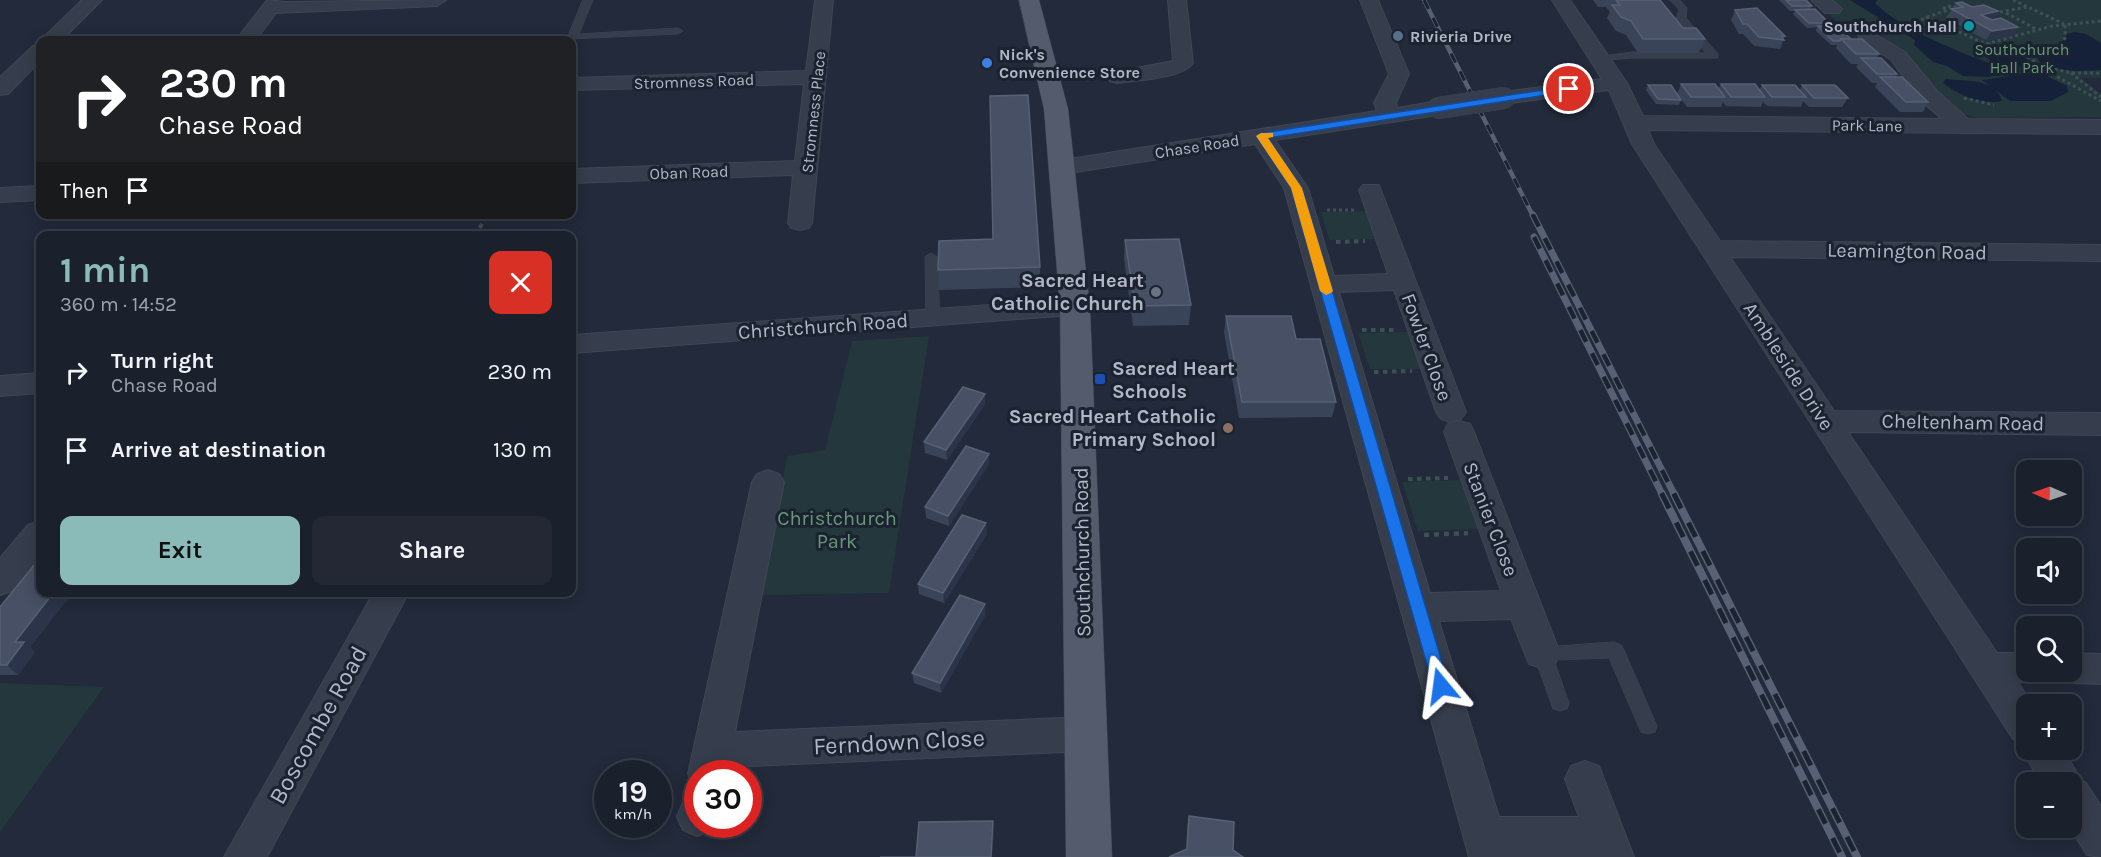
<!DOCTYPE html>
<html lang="en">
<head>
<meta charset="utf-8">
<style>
  body { margin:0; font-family:Karla,sans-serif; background:#232834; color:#f1f3f6; height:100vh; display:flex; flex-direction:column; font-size:22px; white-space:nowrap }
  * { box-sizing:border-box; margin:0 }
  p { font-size:20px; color:#9fa3a9 }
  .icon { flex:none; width:33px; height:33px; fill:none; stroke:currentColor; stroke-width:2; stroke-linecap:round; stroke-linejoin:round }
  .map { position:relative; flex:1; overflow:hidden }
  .side { position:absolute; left:36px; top:231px; width:540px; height:366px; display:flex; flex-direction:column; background:#1a202c; border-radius:12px; box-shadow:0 3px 15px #0003,0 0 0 2px #383e48 }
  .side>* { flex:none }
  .top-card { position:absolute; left:36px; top:36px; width:540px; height:183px; border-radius:12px; box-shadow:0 3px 15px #0003,0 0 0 2px #383e48; background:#202124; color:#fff; overflow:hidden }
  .needle { width:39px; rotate:272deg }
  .fabs { position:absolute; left:2016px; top:460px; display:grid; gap:12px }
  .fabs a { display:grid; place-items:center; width:66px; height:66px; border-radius:12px; background:#1a202c; box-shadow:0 3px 15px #0003,0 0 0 2px #383e48; font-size:30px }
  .speed { position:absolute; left:594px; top:760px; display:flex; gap:12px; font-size:30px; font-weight:700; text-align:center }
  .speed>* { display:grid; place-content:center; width:78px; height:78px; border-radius:50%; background:#1a202c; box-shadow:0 3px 15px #0003,0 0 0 2px #383e48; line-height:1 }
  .speed small { font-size:15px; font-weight:400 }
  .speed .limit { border:9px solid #d22; background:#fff; color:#111 }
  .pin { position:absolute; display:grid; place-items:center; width:51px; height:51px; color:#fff; margin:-26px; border:3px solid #fff; border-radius:50%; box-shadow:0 2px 6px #0007 }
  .me { position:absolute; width:66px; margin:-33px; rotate:344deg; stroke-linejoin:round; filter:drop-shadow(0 0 4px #0008) }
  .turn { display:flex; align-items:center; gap:21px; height:126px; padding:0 24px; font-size:27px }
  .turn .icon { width:78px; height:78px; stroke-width:2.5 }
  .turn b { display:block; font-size:42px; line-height:51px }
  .then { display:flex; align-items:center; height:57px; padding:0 24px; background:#0003; gap:12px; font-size:22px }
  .round { display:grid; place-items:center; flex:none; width:63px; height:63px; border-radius:12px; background:#232834 }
  .headline { display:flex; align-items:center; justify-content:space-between; height:102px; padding:0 24px }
  h1 { font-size:36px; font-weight:700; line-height:45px; color:#8bbbb9 }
  .primary-button { display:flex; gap:12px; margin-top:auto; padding:12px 24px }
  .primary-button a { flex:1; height:69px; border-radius:12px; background:#8bbbb9; color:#111; font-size:24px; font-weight:700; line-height:69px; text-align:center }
  .primary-button a+a { background:#232834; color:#f1f3f6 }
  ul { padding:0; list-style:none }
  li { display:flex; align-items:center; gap:18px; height:78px; padding:0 24px }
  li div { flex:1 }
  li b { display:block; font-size:22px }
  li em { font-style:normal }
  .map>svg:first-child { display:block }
  .green { fill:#24373c }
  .water { fill:#152039 }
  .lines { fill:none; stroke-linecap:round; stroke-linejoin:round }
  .lane-casing { stroke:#3f4654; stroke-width:1 }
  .street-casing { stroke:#3f4654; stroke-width:2 }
  .primary-casing { stroke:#3f4654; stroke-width:1 }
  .path-far2 { stroke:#3d5155; stroke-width:3; stroke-dasharray:3 3; stroke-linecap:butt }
  .path-far1 { stroke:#3d5155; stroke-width:4; stroke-dasharray:4.5 4.5; stroke-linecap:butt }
  .path { stroke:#3d5155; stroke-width:4.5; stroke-dasharray:5 5; stroke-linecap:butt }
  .lane { fill:#363d4c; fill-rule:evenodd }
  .street { fill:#363d4c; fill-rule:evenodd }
  .primary { fill:#545b6c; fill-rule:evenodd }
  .rail-far2-casing { stroke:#586073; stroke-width:4.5 }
  .rail-far1-casing { stroke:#586073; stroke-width:7 }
  .rail-casing { stroke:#586073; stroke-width:8 }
  .rail-far2 { stroke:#1b2230; stroke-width:3; stroke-dasharray:10; stroke-linecap:butt }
  .rail-far1 { stroke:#1b2230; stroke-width:4.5; stroke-dasharray:13; stroke-linecap:butt }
  .rail { stroke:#1b2230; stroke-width:5; stroke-dasharray:16; stroke-linecap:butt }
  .street-bridge-casing { stroke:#3f4654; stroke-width:22; stroke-linecap:butt }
  .street-bridge { stroke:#363d4c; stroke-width:22 }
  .wall { fill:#3a4458 }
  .shaded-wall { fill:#2b3448 }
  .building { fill:#475064; stroke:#576074; stroke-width:1.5 }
  .route { fill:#1a73e8; stroke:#114b97; stroke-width:1.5 }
  .slow { fill:#f59e0b }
  .culture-dot { fill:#0f9aa8; stroke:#1b2230; stroke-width:2 }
  .service-dot { fill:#5c6f8a; stroke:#1b2230; stroke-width:2 }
  .shop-dot { fill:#3f7fe0; stroke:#1b2230; stroke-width:2 }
  .worship-dot { fill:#6b7280; stroke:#1b2230; stroke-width:2 }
  .transit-dot { fill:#1a4fb4; stroke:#1b2230; stroke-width:2 }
  .education-dot { fill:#8d6e63; stroke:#1b2230; stroke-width:2 }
  .labels { text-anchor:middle; stroke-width:6; stroke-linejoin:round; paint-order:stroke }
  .far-poi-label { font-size:16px; font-weight:bold; fill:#b1b7c7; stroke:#1b2230; text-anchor:start }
  .far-park-label { font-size:16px; fill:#679977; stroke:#1b2230 }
  .far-street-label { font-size:16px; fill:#b1b7c7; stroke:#1b2230 }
  .street-label { font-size:20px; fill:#b1b7c7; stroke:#1b2230 }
  .poi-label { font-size:20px; font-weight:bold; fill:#b1b7c7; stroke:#1b2230; text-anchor:end }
  .park-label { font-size:20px; fill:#679977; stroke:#1b2230 }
  .near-street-label { font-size:24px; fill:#b1b7c7; stroke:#1b2230 }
</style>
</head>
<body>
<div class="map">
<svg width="2101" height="857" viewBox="0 0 2101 857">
  <rect width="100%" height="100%" fill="#222a3b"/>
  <g class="green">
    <polygon points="1825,0 2101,0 2101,78 2081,78 2101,94 2101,117 1977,118 1954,111 1907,57 1874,31 1852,31 1829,15 1841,12"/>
    <polygon points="1367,211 1376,239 1329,240 1321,212"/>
    <polygon points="1409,332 1422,369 1370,369 1358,333"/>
    <polygon points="929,336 889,593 763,595 787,456 825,450 852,341"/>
    <polygon points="1460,480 1478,529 1418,531 1402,482"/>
    <polygon points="0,683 104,687 0,832"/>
  </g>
  <g class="water">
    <path d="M1850,0H1878L1875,3C1900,27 1931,39 1963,53C1979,60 1991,61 2005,73L1989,77L1963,76L1947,66L1933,62L1914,45L1915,40Z"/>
    <path d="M2074,32L2086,34L2101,43V70C2080,71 2056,73 2038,60L2037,56L2057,50L2067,34Z"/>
    <polygon points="2017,53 2037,66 2001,67 1987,58"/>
    <polygon points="2039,72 2067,86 2068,92 2051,101 2010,101 1982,80"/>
    <path d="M1946,79C1965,82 1995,77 2002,101C1981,105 1960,96 1943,83Z"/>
  </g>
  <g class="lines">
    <g class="lane-casing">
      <g id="lane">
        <polygon points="583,0 593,0 579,34 678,28 683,31 678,34 569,39 568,37"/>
        <polygon points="1670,0 1680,0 1687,8 1686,18 1718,54 1718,58 1632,58 1596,61 1596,57 1632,52 1706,53 1676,18 1679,10"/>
        <polygon points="931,253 937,257 940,318 933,322 926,318 925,257"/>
        <polygon points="1615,642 1621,645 1624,650 1657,726 1655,732 1648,734 1641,732 1609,658 1554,660 1569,703 1567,709 1560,711 1553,709 1551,703 1533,653 1536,648"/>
      </g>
    </g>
    <g class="street-casing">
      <g id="street">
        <polygon points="82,0 102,0 62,40 41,40"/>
        <polygon points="267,0 285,2 446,0 437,6 276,13 256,40 236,40"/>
        <polygon points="815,0 833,0 812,223 809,228 800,230 791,228 788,223 793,175 572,183 572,169 795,161 804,84 572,90 572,78 806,71"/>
        <path d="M1168,0H1186L1193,63C1182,79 1136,80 1117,83L1110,81L1107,77L1110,73L1173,61Z"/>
        <polygon points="1360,0 1378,0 1409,74 1396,103 1397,108 1438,101 1446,103 1449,108 1446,113 1438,115 1275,140 1308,188 1334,276 1388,274 1359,190 1363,185 1379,185 1466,412 1461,419 1451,422 1441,419 1436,412 1394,290 1339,292 1430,593 1501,591 1444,432 1448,424 1459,421 1470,424 1474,432 1560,653 1555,664 1542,668 1529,664 1511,619 1439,621 1499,817 1579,817 1565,779 1571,766 1585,761 1599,766 1634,857 1469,857 1284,188 1255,144 1063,174 1055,172 1051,167 1055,162 1063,160 1377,111 1374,103 1389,74"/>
        <polygon points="1552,0 1570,0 1627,83 1643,116 1942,119 1921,101 1891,60 1861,40 1858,36 1861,32 1868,30 1905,52 1937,91 1968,119 2101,120 2101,134 1648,130 1654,144 1720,241 2101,245 2101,261 1730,257 1834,411 2101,413 2101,435 1848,432 1997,653 2026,653 2026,672 2042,672 2039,679 2018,683 2033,705 2026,705 2026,750 2063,750 2082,781 2086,783 2101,806 2101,857 2087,855 2070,828 2072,783 2041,783 2022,750 2025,743 2013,739 1632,144 1609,90 1504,104 1496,103 1493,98 1496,93 1504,92 1602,79"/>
        <polygon points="1811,0 1832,0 1842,9 1839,13 1825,13"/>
        <polygon points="40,44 40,61 8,94 0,95 0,77 33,46"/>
        <polygon points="40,186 40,200 0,202 0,188"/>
        <polygon points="1075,299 1085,302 1088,308 1085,314 572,353 572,335"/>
        <polygon points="40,373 40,393 0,396 0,376"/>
        <polygon points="768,470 779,474 784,482 735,732 1086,717 1099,722 1105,734 1099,746 1086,751 728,767 726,774 698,774 698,788 693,787 688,774 752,482 757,474"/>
        <polygon points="40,521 40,556 12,591 0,595 0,558 28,525"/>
        <polygon points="374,592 409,592 267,857 224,857"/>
        <polygon points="2072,653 2101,654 2101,684 2072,683 2059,679 2056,672 2072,672"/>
        <polygon points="698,794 698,825 714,825 711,830 697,836 683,830 677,817 684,800"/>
      </g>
    </g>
    <g class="primary-casing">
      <polygon id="primary" points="1019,0 1039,0 1068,109 1090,308 1112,857 1066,857 1060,308 1044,109"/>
    </g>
    <g class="path-far2">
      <polyline points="2013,0 2064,24"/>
      <polyline points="1994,13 2028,7"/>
      <polyline points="2006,13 2036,29"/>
      <polyline points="1926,17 1986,44 2052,26 2101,21"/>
      <polyline points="1893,30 1947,10 1944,8 1946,6 1957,7"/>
      <polyline points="1988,44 2022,52 2047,71 2101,101"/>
      <polyline points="2027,55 2057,49 2065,38 2065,25"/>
      <polyline points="2043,66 2071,73 2101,73"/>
      <polyline points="2071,73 2101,97"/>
      <polyline points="1964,98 1994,105"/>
      <polyline points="1327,210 1355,210"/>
      <polyline points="485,216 486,214"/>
    </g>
    <g class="path-far1">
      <polyline points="476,236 486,215"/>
      <polyline points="1336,242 1365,241"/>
      <polyline points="1362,330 1396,330"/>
      <polyline points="1374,372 1412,371"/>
      <polyline points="1408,479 1448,478"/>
    </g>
    <polyline class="path" points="1424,535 1468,533"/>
    <use href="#lane" class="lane"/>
    <use href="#street" class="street"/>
    <use href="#primary" class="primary"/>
    <g class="rail-far2-casing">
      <polyline id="rail-far2" points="1424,0 1533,216"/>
    </g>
    <g class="rail-far1-casing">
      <g id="rail-far1">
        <polyline points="1533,215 1675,496"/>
        <polyline points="1534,237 1663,496"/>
      </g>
    </g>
    <g class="rail-casing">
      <g id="rail">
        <polyline points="1662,494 1842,857"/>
        <polyline points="1674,494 1857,857"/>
      </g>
    </g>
    <use href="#rail-far2" class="rail-far2"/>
    <use href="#rail-far1" class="rail-far1"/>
    <use href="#rail" class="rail"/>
    <g class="street-bridge-casing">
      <polyline id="street-bridge" points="1438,108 1504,98"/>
    </g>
    <use href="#street-bridge" class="street-bridge"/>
  </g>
  <g class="wall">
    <polygon points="1593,0 1660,0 1683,28 1705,39 1699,53 1638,53 1626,35 1616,31 1607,18 1610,12 1606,7 1598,7"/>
    <polygon points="1779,0 1806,0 1812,6 1810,9 1829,23 1828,26 1879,54 1877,58 1897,74 1896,77 1928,102 1923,112 1900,112 1875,87 1877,83 1872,83 1856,67 1858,64 1851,64 1836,48 1837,45 1831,45 1816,31 1817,27 1807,28 1793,14 1795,11 1790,11"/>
    <polygon points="1956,3 1998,11 1993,20 2018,27 2013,36 1986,40 1946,18"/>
    <polygon points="1735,10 1785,36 1780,49 1754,46 1743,34 1739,34 1731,20"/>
    <polygon points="1681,84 1718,89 1721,84 1759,90 1762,85 1800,90 1802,85 1848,98 1842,107 1809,107 1803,101 1801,107 1767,106 1763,102 1761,107 1726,106 1723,102 1721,107 1687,107 1677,94"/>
    <polygon points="1648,85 1681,100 1679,105 1656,104 1646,90"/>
    <polygon points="993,239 1040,267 1040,287 939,290 938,270"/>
    <polygon points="1125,240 1191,305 1189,325 1133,326 1124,259"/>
    <polygon points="1226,316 1336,402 1332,417 1239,418 1224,332"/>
    <polygon points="985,394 985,404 947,460 925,453 924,442"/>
    <polygon points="989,454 989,464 949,526 926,518 925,507"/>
    <polygon points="987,534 944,603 919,594 918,584"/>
    <polygon points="40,592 73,592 30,647 35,652 18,675 0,675 0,607"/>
    <polygon points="986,614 941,693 914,683 912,673"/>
    <polygon points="1189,816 1233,850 1186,850 1187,830"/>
  </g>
  <g class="shaded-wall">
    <polygon points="1998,11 1992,21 1981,15"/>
    <polygon points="2018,27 2013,36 1986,40 1992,31"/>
    <polygon points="985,394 985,404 947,460 946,450"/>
    <polygon points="989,454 989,464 949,526 948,516"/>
    <polygon points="986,523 987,534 944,603 943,593"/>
    <polygon points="54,592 73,592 30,647 35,652 18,675 7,665 15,642"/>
    <polygon points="985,604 986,614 941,693 940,683"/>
    <polygon points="993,821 994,830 992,857 991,857"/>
  </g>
  <g class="building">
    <polygon points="1616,0 1660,0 1683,28 1696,28 1705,39 1643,39 1631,21 1621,17 1612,5 1620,5"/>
    <polygon points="1786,0 1806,0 1812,6 1792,6"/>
    <polygon points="1962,2 1972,7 1984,5 1998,11 1981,15 1992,20 2001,18 2018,27 1992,31 1951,9 1963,7 1956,3"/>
    <polygon points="1757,8 1785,36 1781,36 1784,40 1759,37 1747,24 1743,24 1735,10"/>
    <polygon points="1815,9 1829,23 1809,23 1795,10"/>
    <polygon points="1818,26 1837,26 1851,39 1841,39 1840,41 1833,41"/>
    <polygon points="1841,39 1862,39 1879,54 1856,54"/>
    <polygon points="1861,58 1881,58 1897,74 1877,74"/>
    <polygon points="1880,77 1902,77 1928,102 1906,102"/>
    <polygon points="1681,84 1715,84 1725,97 1691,97"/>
    <polygon points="1721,84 1755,84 1765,97 1731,97"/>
    <polygon points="1648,85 1671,85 1681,100 1658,99"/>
    <polygon points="1762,85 1795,85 1806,97 1772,97"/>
    <polygon points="1802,85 1835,85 1848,98 1814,98"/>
    <polygon points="1028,95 1040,267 938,270 939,241 993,239 990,96"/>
    <polygon points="1179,239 1191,305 1135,306 1125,240"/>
    <polygon points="1226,316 1291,316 1296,339 1320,339 1336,402 1242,402"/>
    <polygon points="963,387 985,394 946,450 924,442"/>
    <polygon points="966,446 989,454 948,516 925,507"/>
    <polygon points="962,515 986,523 943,593 918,584"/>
    <polygon points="40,558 40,592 54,592 15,642 24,642 7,665 0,665 0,607"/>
    <polygon points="960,595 985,604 940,683 912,673"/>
    <polygon points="1189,816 1234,822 1233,850 1243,857 1169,857 1187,849"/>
    <polygon points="993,821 991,857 880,857 916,857 919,822"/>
  </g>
  <polygon class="route" points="1569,86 1572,87 1572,91 1268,138 1302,188 1449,686 1447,691 1441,693 1435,691 1433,686 1291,188 1256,136 1261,133"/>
  <polygon class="slow" points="1261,133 1273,133 1273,137 1268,138 1302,188 1333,291 1331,293 1326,295 1320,291 1291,188 1256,136"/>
  <circle class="culture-dot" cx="1969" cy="26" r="6"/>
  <circle class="service-dot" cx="1398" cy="36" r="6"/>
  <circle class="shop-dot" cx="987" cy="63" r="6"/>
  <circle class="worship-dot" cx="1156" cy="292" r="6"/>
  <rect class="transit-dot" x="1094" y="373" width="12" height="12" rx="3"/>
  <circle class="education-dot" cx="1228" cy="428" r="6"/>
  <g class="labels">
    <g class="far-poi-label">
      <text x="1957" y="32" text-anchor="end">Southchurch Hall</text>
      <text x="1410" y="42">Rivieria Drive</text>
      <text x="999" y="60">Nick's<tspan x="999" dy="18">Convenience Store</tspan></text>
    </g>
    <g class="far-park-label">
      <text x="2022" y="55">Southchurch<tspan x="2022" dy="18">Hall Park</tspan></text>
    </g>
    <g class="far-street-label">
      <text transform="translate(694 81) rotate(-2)" y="6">Stromness Road</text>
      <text transform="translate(813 112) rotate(-84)" y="6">Stromness Place</text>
      <text transform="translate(1867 125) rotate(1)" y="6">Park Lane</text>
      <text transform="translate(1197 146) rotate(-9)" y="6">Chase Road</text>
      <text transform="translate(689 172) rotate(-2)" y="6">Oban Road</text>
    </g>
    <g class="street-label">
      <text transform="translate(1907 251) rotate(1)" y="7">Leamington Road</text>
      <text transform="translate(823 326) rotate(-4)" y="7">Christchurch Road</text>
      <text transform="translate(1427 347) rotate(70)" y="7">Fowler Close</text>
      <text transform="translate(1789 366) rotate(57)" y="7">Ambleside Drive</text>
      <text transform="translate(1963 422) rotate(1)" y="7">Cheltenham Road</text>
      <text transform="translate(1491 519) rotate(69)" y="7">Stanier Close</text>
      <text transform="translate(1082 552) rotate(-91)" y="7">Southchurch Road</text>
    </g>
    <g class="poi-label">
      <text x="1144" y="287">Sacred Heart<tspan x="1144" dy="23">Catholic Church</tspan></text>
      <text x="1112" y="375" text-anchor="start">Sacred Heart<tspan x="1112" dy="23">Schools</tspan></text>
      <text x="1216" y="423">Sacred Heart Catholic<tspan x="1216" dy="23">Primary School</tspan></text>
    </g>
    <g class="park-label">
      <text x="837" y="525">Christchurch<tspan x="837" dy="23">Park</tspan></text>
    </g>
    <g class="near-street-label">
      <text transform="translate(318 725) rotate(-61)" y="8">Boscombe Road</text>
      <text transform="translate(899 742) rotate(-3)" y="8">Ferndown Close</text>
    </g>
  </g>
</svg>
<div class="fabs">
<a><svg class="needle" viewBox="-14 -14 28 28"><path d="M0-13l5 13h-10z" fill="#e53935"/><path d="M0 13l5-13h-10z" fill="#9fa3a9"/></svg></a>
<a><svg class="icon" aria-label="sound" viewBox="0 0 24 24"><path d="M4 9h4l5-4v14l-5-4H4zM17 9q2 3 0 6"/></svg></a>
<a><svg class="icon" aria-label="search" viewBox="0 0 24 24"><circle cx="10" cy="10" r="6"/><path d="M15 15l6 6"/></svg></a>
<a>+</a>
<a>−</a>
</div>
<div class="speed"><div>19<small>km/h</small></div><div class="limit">30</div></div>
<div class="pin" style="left:1569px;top:89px;background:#d93025"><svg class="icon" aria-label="arrive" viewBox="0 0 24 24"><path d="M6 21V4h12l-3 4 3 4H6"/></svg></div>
<svg class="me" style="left:1441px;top:686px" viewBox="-20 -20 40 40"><path d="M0-17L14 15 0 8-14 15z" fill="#1a73e8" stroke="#fff" stroke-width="4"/></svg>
<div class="top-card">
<div class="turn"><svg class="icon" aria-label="right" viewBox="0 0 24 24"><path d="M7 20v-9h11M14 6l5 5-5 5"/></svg><div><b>230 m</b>Chase Road</div></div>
<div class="then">Then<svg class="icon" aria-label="arrive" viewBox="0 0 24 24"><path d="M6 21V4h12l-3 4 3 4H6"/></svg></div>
</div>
<section class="side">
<div class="headline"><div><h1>1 min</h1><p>360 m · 14:52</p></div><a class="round" style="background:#d93025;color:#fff"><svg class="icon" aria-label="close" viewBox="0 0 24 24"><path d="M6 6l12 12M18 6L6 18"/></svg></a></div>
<ul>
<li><svg class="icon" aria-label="right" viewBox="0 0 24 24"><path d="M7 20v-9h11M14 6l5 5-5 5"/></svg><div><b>Turn right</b><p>Chase Road</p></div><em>230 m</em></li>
<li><svg class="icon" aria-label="arrive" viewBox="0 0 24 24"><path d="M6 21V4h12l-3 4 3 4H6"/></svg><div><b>Arrive at destination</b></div><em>130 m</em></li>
</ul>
<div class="primary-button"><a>Exit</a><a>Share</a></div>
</section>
</div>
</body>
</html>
